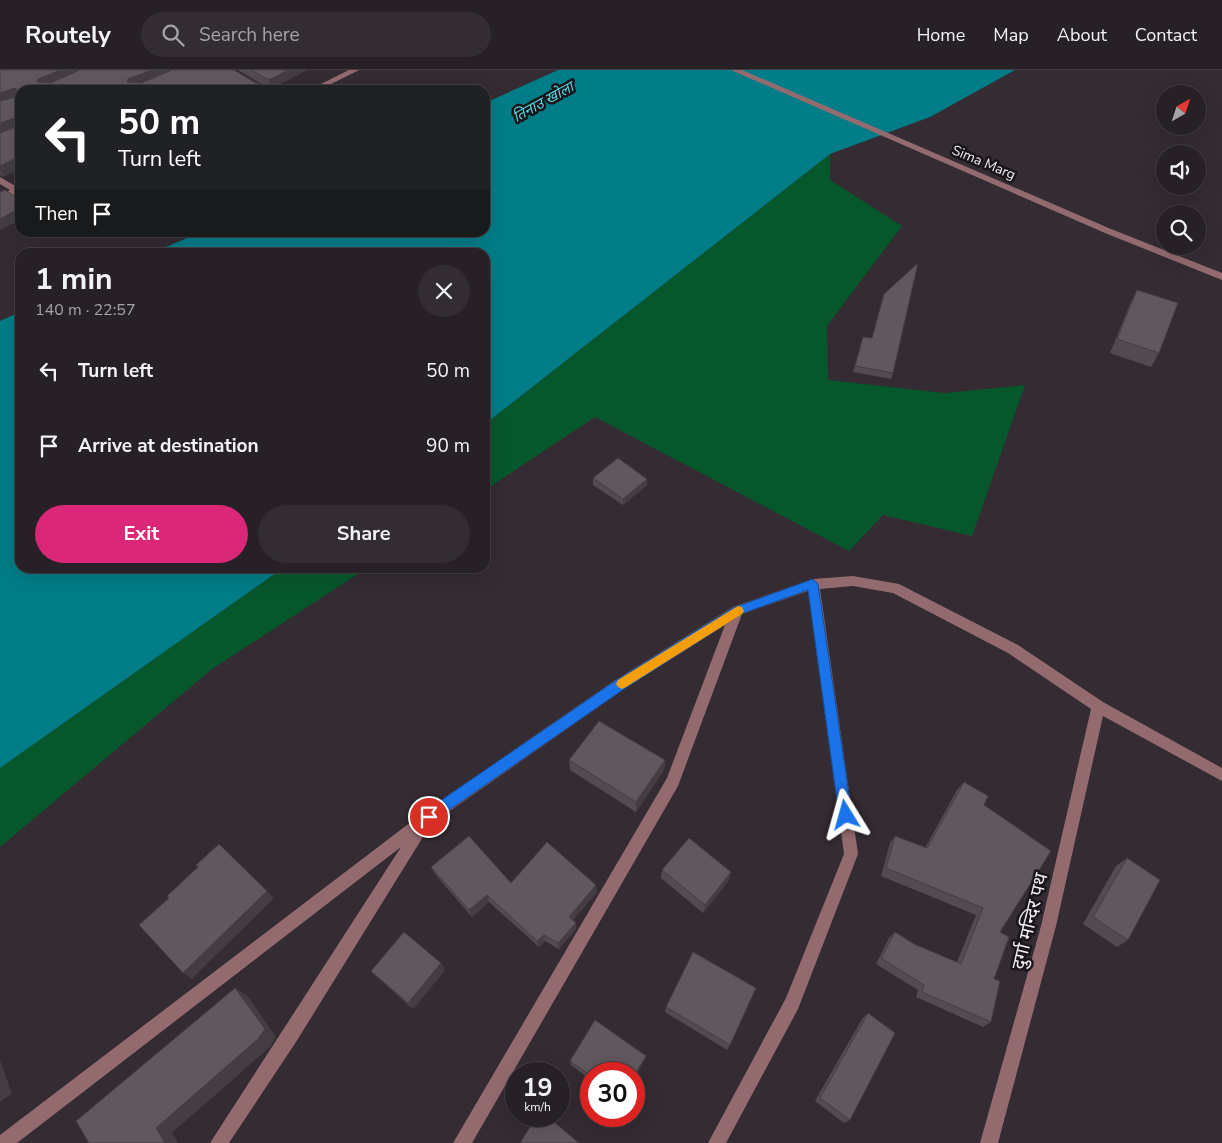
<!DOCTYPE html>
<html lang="en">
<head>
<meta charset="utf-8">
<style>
  body { margin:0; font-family:"Nunito Sans","Noto Sans Devanagari",sans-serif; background:#332d32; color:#f1f3f6; height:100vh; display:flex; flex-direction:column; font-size:19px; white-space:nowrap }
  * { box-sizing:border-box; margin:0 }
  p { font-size:16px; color:#a4a3a7 }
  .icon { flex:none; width:28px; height:28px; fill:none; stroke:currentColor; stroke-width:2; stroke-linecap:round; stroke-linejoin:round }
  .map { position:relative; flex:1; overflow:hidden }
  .side { position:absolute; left:15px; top:178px; width:475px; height:325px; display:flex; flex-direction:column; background:#272026; border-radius:15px; box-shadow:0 5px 20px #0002,0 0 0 1px #433e43 }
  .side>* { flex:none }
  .guide { position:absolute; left:15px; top:15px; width:475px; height:152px; border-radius:15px; box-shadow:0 5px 20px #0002,0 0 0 1px #433e43; background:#202124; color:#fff; overflow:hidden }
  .needle { width:32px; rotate:39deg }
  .tools { position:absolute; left:1156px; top:15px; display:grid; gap:10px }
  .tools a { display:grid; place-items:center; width:50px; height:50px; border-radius:50%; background:#272026; box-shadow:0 5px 20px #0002,0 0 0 1px #433e43; font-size:25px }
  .speed { position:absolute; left:505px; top:992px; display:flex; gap:10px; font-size:25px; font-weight:700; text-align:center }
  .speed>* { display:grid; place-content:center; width:65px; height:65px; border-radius:50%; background:#272026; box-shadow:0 5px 20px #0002,0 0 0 1px #433e43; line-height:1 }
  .speed small { font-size:12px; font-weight:400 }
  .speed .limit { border:8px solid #d22; background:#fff; color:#111 }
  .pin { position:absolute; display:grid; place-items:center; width:42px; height:42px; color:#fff; margin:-21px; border:2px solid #fff; border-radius:50%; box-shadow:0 1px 5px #0007 }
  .me { position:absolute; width:55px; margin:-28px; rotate:352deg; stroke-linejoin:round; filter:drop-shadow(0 0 4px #0008) }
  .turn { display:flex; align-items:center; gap:18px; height:105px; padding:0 20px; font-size:22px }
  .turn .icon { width:65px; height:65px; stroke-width:2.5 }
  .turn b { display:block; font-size:35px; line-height:42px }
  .then { display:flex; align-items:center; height:48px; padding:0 20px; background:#0003; gap:10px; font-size:19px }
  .round { display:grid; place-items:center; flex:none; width:52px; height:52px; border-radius:26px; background:#332d32 }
  .overview { display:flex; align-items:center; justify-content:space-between; height:85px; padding:0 20px }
  h1 { font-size:30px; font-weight:700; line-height:38px }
  .primary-button { display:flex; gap:10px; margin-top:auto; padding:10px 20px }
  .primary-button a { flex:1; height:58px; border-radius:30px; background:#db2777; color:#fff; font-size:20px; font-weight:700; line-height:58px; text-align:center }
  .primary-button a+a { background:#332d32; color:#f1f3f6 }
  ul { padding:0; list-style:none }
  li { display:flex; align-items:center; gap:15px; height:75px; padding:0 20px }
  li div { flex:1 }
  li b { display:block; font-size:19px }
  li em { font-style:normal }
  header { display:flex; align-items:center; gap:30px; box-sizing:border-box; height:70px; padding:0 25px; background:#272026; border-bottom:1px solid #433e43 }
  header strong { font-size:24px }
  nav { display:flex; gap:28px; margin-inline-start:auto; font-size:18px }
  .search { width:350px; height:45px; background:#332d32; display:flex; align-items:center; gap:12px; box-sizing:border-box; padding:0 18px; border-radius:28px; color:#a4a3a7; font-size:19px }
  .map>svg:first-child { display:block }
  .green { fill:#07572d }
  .water { fill:#007d87 }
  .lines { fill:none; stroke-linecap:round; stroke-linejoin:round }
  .minor { fill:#936b6f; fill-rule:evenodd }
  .wall { fill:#534b52 }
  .shaded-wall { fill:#443d42 }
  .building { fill:#61575f; stroke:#443d42 }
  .route { fill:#1a73e8; stroke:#114b97 }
  .slow { fill:#f59e0b }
  .labels { text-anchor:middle; stroke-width:5; stroke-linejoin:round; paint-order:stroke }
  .far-street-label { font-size:14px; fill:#f4eef3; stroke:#191519 }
  .far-water-label { font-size:15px; font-style:italic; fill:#53d8e6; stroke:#191519 }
  .near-street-label { font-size:19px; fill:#f4eef3; stroke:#191519 }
</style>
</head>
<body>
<header>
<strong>Routely</strong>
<div class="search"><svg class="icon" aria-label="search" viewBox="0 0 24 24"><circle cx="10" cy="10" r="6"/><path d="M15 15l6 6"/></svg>Search here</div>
<nav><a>Home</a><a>Map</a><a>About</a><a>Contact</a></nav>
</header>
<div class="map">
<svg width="1222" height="1073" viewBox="0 0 1222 1073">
  <rect width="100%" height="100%" fill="#342b33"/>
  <g class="green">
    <polygon points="830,84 830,110 902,156 827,256 828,310 945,323 1025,315 972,466 883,445 849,481 595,347 485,420 485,354"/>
    <polygon points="283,498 367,498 212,599 0,777 0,698"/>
  </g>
  <g class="water">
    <polygon points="558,0 1015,0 930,47 830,84 485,354 485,182 154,182 199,163 485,162 485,33"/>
    <polygon points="20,242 20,498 283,498 0,698 0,251"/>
  </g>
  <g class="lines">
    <g class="minor">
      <polygon points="349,0 359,0 319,20 309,20"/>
      <polygon points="731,0 742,0 1111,159 1222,203 1222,210 1105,163"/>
      <polygon points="0,107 17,117 20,116 20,122 0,132 0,126 10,120 0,114"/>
      <polygon points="853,506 899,514 1018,575 1103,632 1222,698 1222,711 1103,646 1056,856 998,1073 980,1073 1041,856 1091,639 1008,583 893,523 853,516 820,519 858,784 798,939 726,1073 708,1073 786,928 844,784 808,521 742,544 678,716 472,1073 453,1073 667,708 725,555 624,619 431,754 296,972 229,1073 210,1073 401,777 17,1073 0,1073 0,1065 424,742 614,611 733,537 813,509"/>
    </g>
  </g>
  <g class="wall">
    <polygon points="0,0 260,13 238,0 307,0 271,19 263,14 20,20 20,98 3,107 0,105"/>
    <polygon points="1137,220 1159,283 1151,297 1110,283 1130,234"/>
    <polygon points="863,267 872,268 893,303 891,309 853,302"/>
    <polygon points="593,408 647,409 647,415 623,435 593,415"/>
    <polygon points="569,690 665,690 664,700 636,742 570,700"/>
    <polygon points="964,712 984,735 1000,862 994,909 991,952 983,957 916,927 918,920 876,894 889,868 895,862 914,874 957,892 976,845 881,806 890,773 895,766 925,778 957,720"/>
    <polygon points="1127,788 1128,870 1117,877 1083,854 1116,796"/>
    <polygon points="431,797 511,813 597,822 573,850 576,859 559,879 545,871 539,877 489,832 472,847 435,804"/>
    <polygon points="662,800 729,810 703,843 661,808"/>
    <polygon points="445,900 413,939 377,907 371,901"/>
    <polygon points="666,937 730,975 727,980 665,942"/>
    <polygon points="868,943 850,1050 844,1053 815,1031 862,949"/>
    <polygon points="645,990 591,1004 591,1010 571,995 570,991"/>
  </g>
  <g class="shaded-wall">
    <polygon points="61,0 87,0 42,20 37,12 38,9"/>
    <polygon points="152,0 180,0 131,18 127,12 128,9"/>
    <polygon points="288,0 307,0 271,19 269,10"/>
    <polygon points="262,13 265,20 246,20"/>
    <polygon points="15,18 19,27 0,33 0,23"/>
    <polygon points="15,48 19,57 0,64 0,53"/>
    <polygon points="20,86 20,98 3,107 0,101 0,96"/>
    <polygon points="20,138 20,150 0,160 0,149"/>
    <polygon points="647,409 647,415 623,435 623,429"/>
    <polygon points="665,690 664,700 636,742 636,732"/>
    <polygon points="731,802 729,810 703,843 705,835"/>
    <polygon points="596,815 597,822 570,853 569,847"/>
    <polygon points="267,821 274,828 192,909 183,903"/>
    <polygon points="487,825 489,832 472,847 469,840"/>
    <polygon points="576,853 576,859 559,879 558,873"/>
    <polygon points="544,865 545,871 539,877 537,871"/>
    <polygon points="441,893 445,900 413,939 408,933"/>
    <polygon points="235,918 248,926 276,967 270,977 172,1063 178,1073 165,1073 156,1058"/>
    <polygon points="646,986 645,990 634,1009 634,1006"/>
    <polygon points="0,990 12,1024 0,1032"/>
  </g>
  <g class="building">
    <polygon points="0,0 61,0 38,9 37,12 50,13 80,0 152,0 128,9 127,12 141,13 172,0 234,0 256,13 262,13 246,20 20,20 20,86 0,96 0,63 16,57 17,50 15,48 0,53 0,31 16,27 17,20 15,18 0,23"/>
    <polygon points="251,0 288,0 269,10"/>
    <polygon points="5,120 20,130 20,138 0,149 0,122"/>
    <polygon points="918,193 893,303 855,296 863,267 872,268 884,224"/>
    <polygon points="1137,220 1178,233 1159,283 1117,269"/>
    <polygon points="618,388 647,409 623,429 593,408"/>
    <polygon points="599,651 665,690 636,732 569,690"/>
    <polygon points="964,712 988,726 984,735 1051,781 1000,862 1009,867 994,909 1000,911 991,952 922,922 924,915 881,888 895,862 914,874 961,894 983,838 886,798 895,766 927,778"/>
    <polygon points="469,766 511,813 547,772 596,815 569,847 576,853 558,873 544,865 537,871 487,825 469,840 431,797"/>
    <polygon points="689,768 731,802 705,835 662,800"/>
    <polygon points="219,774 267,821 183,903 139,855 169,828 167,826 198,797 196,795"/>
    <polygon points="1127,788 1160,810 1128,870 1093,847"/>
    <polygon points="404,862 441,893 408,933 371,901"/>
    <polygon points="693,882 756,918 730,975 666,937"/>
    <polygon points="235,918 265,959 258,969 156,1058 165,1073 89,1073 76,1051"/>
    <polygon points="868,943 895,963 850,1050 820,1028"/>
    <polygon points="595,950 646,986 634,1006 634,1004 591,1004 591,1006 570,991"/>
    <polygon points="537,1046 547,1046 579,1073 520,1073"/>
  </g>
  <polygon class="route" points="813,509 818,514 852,745 850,750 846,751 841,750 839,745 808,520 741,544 624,619 433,751 429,753 424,751 422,747 424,742 615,611 733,538"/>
  <polygon class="slow" points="738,536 742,537 744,541 742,544 626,617 622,619 618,617 616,614 618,610"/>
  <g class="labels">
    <g class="far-street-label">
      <text transform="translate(984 92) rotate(23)" y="5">Sima Marg</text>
    </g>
    <g class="far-water-label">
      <text transform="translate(543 32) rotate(-29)" y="5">तिनाउ खोला</text>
    </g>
    <g class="near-street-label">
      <text transform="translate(1029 851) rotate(-76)" y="7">दुर्गा मन्दिर पथ</text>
    </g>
  </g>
</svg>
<div class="tools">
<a><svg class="needle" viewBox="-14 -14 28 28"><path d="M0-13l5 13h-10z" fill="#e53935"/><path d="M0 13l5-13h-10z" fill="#a4a3a7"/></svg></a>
<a><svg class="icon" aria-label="sound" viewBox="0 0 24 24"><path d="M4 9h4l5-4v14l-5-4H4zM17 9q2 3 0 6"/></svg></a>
<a><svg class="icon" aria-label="search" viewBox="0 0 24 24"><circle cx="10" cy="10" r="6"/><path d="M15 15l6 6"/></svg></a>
</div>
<div class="speed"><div>19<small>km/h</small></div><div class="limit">30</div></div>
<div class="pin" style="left:429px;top:747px;background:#d93025"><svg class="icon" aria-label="arrive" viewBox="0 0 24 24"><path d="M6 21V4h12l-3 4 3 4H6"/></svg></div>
<svg class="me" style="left:846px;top:745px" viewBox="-20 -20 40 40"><path d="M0-17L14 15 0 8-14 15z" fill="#1a73e8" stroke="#fff" stroke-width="4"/></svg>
<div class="guide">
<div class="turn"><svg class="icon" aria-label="left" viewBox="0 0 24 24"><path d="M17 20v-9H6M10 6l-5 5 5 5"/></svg><div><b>50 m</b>Turn left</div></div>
<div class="then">Then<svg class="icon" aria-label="arrive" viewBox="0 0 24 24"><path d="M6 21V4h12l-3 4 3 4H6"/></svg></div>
</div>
<section class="side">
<div class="overview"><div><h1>1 min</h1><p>140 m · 22:57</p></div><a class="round"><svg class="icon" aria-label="close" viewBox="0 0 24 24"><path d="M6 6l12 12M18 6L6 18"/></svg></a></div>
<ul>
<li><svg class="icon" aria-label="left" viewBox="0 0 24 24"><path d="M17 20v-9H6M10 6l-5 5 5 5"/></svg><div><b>Turn left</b></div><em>50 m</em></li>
<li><svg class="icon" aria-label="arrive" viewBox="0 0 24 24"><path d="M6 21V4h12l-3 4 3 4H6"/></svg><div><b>Arrive at destination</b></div><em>90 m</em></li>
</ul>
<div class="primary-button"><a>Exit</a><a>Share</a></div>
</section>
</div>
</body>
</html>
